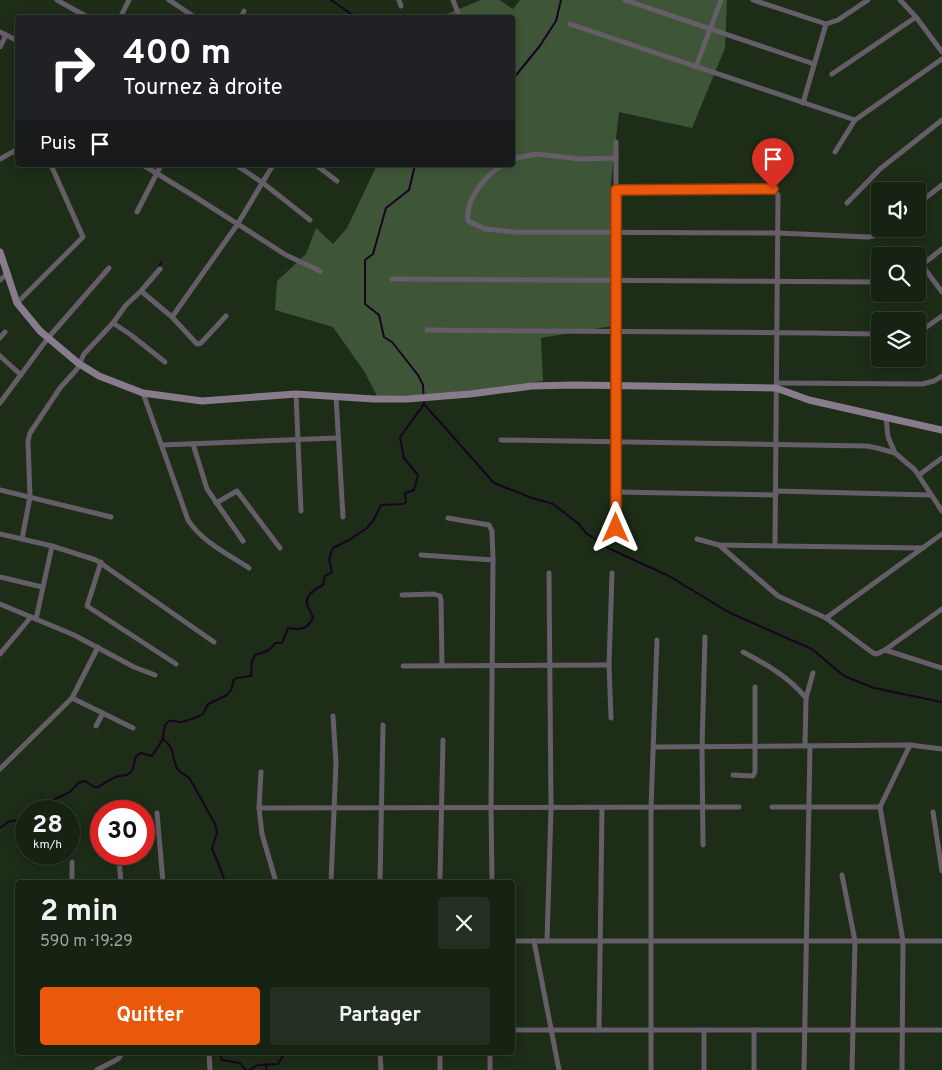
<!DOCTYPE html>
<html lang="fr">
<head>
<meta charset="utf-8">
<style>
  body { margin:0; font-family:Overpass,sans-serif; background:#232f20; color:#f1f3f6; height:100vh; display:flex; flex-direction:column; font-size:19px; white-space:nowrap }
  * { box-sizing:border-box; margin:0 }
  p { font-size:16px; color:#9ea49f }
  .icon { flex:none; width:28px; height:28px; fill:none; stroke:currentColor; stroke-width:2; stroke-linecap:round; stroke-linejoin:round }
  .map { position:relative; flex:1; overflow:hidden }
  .panel { position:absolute; left:15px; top:880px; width:500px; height:175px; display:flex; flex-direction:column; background:#162212; border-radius:5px; box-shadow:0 2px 12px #0003,0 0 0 1px #353f32 }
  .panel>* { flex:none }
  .banner { position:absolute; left:15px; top:15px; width:500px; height:152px; border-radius:5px; box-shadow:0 2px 12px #0003,0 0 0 1px #353f32; background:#202124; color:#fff; overflow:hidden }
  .fabs { position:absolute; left:871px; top:182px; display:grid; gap:10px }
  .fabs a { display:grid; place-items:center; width:55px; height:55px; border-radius:5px; background:#162212; box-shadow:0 2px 12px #0003,0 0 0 1px #353f32; font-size:25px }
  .speed { position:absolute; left:15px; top:800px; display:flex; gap:10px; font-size:25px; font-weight:700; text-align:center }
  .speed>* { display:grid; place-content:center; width:65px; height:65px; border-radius:50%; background:#162212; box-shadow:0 2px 12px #0003,0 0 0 1px #353f32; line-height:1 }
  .speed small { font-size:12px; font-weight:400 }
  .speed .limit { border:8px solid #d22; background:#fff; color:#111 }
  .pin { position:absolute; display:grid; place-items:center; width:42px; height:42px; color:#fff; margin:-51px -21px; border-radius:50% 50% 50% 0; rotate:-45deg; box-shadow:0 0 5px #0007 }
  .pin .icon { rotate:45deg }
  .me { position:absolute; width:55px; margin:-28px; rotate:0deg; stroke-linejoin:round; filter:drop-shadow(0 0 4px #0008) }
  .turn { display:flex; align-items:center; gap:18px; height:105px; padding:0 25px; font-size:22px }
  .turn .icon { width:65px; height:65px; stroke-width:2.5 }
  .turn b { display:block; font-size:35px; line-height:42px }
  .then { display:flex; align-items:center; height:48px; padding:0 25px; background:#0003; gap:10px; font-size:19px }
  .round { display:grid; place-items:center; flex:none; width:52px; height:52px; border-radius:5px; background:#232f20 }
  .head { display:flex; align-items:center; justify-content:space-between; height:85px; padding:0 25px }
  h1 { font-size:30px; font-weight:700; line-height:38px }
  .primary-button { display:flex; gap:10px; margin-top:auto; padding:10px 25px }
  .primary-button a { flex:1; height:58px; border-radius:5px; background:#ea580c; color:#fff; font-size:20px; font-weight:700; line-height:58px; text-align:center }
  .primary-button a+a { background:#232f20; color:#f1f3f6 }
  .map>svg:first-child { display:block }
  .green { fill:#3e5637 }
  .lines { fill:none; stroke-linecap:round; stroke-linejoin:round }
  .stream { stroke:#190320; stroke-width:2 }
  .street { stroke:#655d68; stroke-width:5 }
  .secondary { stroke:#887b8c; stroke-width:7 }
  .route-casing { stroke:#983908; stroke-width:12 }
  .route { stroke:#ea580c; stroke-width:9 }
</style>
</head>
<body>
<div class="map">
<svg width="942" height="1070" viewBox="0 0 942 1070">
  <rect width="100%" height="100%" fill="#1d2d18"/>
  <polygon class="green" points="481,0 499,0 513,9 520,0 727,0 725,48 692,128 619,112 611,183 612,326 541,338 543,381 449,394 377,396 364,371 333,327 275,310 277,281 306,254 316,228 333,244 347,228 377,165 512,165 512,18 439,17"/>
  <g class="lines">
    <g class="stream">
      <polyline points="331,0 357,18"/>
      <polyline points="512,80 539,47 556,21 561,0"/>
      <polyline points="159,268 161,262"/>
      <polyline points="424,404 494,483 532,498 553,504 579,524 586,533 608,548 669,576 730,613 812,649 844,676 874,688 942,702"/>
      <path d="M163,739C176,749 171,756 177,768C180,774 186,774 190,779L215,824L217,832L212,849L219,865L225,882"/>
      <path d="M48,811L55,799L70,792L78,783L85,781L94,787H98C104,784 113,777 119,776C123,775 127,776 130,773C137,766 131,757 141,753L152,756C152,756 162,741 162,740C165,735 162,725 168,722C173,719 176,722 180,722C184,722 199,717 203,714L208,704L227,695L232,688L233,681L236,678L251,676L252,661L255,655C263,653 272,650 275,643H282L288,628C300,630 307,630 313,618C312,613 310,612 308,607C303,597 315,589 323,585L325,576L332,572L329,559L333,548L349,540L367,528L373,521L381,505L403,504L406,502L405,493L414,490L418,475L404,458L400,437L424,404L423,385L418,375L392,342L384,337L379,315L365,304V260L373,254L386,208L409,190L415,165"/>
      <polyline points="0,828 8,822 26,818"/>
      <polyline points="219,1052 222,1060 240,1063 246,1070"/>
      <polyline points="265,1064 267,1070"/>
      <polyline points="249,1070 258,1065 278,1064 285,1052"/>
    </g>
    <g class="street">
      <polyline points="57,0 89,18"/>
      <polyline points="169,0 196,18"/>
      <polyline points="399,0 401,6"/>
      <polyline points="453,0 460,18"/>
      <polyline points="625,0 814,64"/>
      <polyline points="753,0 826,24 838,20 868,0"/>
      <polyline points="900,0 916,17 942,52"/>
      <polyline points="120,18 129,0"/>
      <polyline points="241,18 244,11"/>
      <polyline points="570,24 855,120"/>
      <polyline points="0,32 18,41"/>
      <polyline points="0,47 6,35"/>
      <polyline points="696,67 721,0"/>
      <polyline points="832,74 916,17"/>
      <polyline points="803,103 826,24"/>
      <polyline points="835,152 855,120 942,59"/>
      <polyline points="0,159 18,149"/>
      <polyline points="512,159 536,154 580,159 616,158"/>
      <polyline points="143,165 197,198 286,255 320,271"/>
      <polyline points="236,165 263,183 310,220"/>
      <polyline points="316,165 337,181"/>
      <path d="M503,165C485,175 465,200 468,221L485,229L515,232L778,233L868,237L874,236L885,229"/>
      <polyline points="616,190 773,189 778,195 775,546"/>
      <polyline points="847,203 880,169 942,120"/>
      <polyline points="918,204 942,185"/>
      <polyline points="137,212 161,165"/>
      <polyline points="942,249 922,265 942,292"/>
      <polyline points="392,279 880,282"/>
      <polyline points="0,280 7,274"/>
      <polyline points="141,291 172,317 197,344 201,343 226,316"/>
      <polyline points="17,303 83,237 51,165"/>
      <polyline points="172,317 237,225 273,165"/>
      <polyline points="113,323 131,335 165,362"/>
      <path d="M427,330C578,332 729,331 880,334"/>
      <polyline points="918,333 942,316"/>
      <polyline points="0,338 5,332"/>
      <polyline points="0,356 21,375"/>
      <polyline points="777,383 922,384 934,381 942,376"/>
      <path d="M143,393L188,520C202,542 228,554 249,568"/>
      <polyline points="296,394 301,511"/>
      <polyline points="336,396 343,517"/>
      <polyline points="0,403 48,338 109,268"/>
      <polyline points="886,417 888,437 895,453 915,470 942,511"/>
      <polyline points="501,440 867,446 877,448 895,453"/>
      <polyline points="193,444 207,489 243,541"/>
      <polyline points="162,445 337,438"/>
      <polyline points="919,475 942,458"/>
      <polyline points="0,490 111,517"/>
      <polyline points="776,491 930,495"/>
      <polyline points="616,492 776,495"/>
      <polyline points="216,503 237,491 280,548"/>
      <polyline points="448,518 489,525 492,531 493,560"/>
      <polyline points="616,528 616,142"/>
      <polyline points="0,534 52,546 96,560 214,642"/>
      <polyline points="22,539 30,497 28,441 30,433 60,388 77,369 84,354 113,323 126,305 141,291 160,269"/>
      <polyline points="697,539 719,545 923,548"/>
      <polyline points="719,545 778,596 826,618 873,653 877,654 885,650 942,609"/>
      <polyline points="421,555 493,560 491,808 492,882"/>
      <polyline points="101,562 87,606 176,664"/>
      <polyline points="0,577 42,587"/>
      <polyline points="402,595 434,594 440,596 441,600 442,666"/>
      <polyline points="0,604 74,635 134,667 155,675"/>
      <polyline points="826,618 942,534"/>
      <polyline points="36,619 52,546"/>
      <polyline points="885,650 942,668"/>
      <path d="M743,652C766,664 789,677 806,698"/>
      <polyline points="0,654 31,617"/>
      <polyline points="403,666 609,665"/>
      <polyline points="72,698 133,728"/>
      <polyline points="611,718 609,665 612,573"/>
      <polyline points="96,726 103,713"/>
      <polyline points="805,746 806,698 813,673"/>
      <polyline points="654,747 910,745 942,749"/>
      <polyline points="0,769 72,698 98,647"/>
      <polyline points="261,772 259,808 262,834 276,882"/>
      <polyline points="733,775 753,776 755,772 755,687"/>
      <polyline points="772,807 880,807"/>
      <polyline points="259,808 739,807"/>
      <polyline points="933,812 942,871"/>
      <polyline points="157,813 163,882"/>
      <polyline points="703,845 702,747 705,637"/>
      <polyline points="119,861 121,882"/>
      <polyline points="72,862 72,882"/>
      <polyline points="842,875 855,941 852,1070"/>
      <polyline points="440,877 443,740"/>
      <polyline points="331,882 336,763 333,716"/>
      <polyline points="380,882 383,725"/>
      <polyline points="512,941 942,941"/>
      <polyline points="534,941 559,1070"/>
      <polyline points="547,941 551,808 549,573"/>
      <polyline points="512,1030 942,1030"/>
      <polyline points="599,1030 602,808"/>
      <polyline points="209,1052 210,1070"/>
      <polyline points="380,1052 381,1070"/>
      <polyline points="97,1070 118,1059 123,1052"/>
      <polyline points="440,1070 440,1052"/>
      <polyline points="490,1070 490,1052"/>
      <polyline points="651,1070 651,808 657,640"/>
      <polyline points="704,1070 704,1030"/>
      <polyline points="754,1070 754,1030"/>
      <polyline points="804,1070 810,746"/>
      <polyline points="902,1070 903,941 880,807 910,745"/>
    </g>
    <polyline class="secondary" points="0,252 17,303 40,331 78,363 99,376 143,393 202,401 296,394 374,399 407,399 470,394 532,386 574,385 776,388 809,400 942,430"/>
  </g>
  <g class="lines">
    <g class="route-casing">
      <polyline id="route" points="616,528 616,190 773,189"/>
    </g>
    <use href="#route" class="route"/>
  </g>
</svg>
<div class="fabs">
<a><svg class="icon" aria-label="sound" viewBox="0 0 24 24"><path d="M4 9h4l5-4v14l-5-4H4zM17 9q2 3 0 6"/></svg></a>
<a><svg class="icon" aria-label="search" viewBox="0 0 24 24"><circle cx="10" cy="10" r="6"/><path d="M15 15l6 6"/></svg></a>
<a><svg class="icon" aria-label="layers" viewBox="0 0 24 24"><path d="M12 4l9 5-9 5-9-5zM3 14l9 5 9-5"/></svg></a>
</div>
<div class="speed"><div>28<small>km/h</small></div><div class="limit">30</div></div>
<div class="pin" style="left:773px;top:189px;background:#d93025"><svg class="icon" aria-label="arrive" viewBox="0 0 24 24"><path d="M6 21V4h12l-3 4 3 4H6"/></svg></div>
<svg class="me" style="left:616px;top:528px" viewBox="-20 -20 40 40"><path d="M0-17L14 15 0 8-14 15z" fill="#ea580c" stroke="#fff" stroke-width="4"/></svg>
<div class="banner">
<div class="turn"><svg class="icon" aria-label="right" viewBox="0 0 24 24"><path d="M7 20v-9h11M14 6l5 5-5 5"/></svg><div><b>400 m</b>Tournez à droite</div></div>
<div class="then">Puis<svg class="icon" aria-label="arrive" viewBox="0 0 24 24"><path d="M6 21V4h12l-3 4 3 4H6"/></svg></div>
</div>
<section class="panel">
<div class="head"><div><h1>2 min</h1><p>590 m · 19:29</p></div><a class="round"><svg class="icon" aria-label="close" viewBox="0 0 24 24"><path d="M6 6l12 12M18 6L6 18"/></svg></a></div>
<div class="primary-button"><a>Quitter</a><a>Partager</a></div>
</section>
</div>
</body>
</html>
